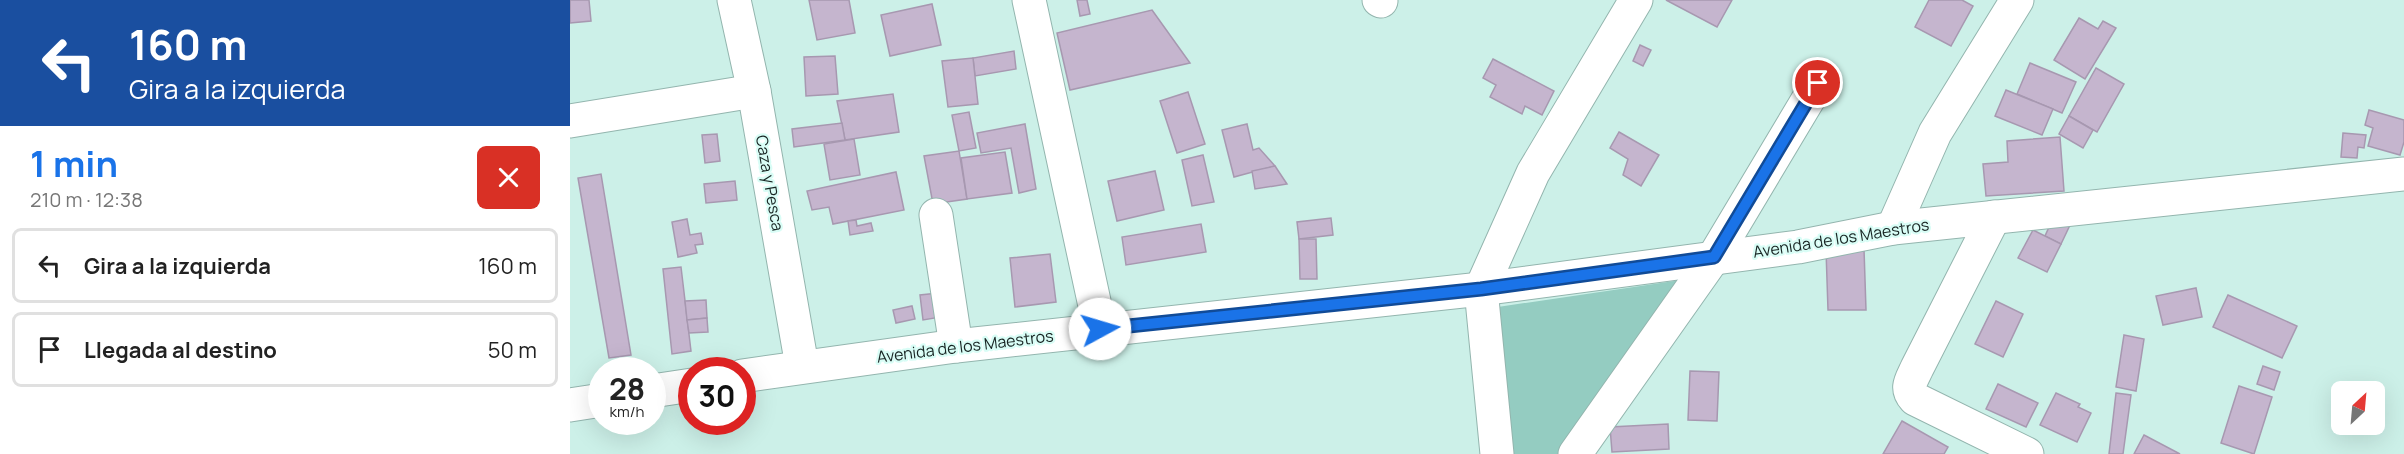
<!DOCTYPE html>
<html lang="es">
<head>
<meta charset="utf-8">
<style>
  body { margin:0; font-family:Manrope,sans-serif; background:#f6f6f6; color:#222; height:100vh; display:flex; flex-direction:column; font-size:22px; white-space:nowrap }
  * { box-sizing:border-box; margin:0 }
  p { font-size:20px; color:#767676 }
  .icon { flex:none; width:33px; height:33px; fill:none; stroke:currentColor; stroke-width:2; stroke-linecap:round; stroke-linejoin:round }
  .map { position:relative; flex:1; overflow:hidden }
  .panel { display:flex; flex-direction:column; background:#fff; width:570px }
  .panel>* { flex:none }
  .guide { background:#1a4fa0; color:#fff; overflow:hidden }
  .needle { width:39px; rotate:26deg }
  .fabs { position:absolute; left:1761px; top:381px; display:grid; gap:12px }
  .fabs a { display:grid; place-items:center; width:54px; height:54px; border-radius:9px; background:#fff; box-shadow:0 6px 24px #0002; font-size:30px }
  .speed { position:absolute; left:18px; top:357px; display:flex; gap:12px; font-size:30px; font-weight:700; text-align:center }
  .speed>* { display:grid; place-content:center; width:78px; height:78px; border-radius:50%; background:#fff; box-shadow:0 6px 24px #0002; line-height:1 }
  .speed small { font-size:15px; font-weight:400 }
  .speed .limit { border:9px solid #d22; background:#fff; color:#111 }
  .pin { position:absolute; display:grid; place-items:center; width:51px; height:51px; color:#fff; margin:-26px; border:3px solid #fff; border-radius:50%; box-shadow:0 2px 6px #0007 }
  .me { position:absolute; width:66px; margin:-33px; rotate:84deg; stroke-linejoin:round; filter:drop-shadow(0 0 4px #0008) }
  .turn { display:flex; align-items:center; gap:21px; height:126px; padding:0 30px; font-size:27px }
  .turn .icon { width:78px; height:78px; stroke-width:2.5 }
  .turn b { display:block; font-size:42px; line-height:51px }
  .round { display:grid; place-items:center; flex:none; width:63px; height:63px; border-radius:9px; background:#f6f6f6 }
  .headline { display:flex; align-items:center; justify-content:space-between; height:102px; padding:0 30px }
  h1 { font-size:36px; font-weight:700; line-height:45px; color:#1a73e8 }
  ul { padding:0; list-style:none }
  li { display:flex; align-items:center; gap:18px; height:75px; margin:0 12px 9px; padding:0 18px; border:3px solid #e0e0e0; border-radius:9px }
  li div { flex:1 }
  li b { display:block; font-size:22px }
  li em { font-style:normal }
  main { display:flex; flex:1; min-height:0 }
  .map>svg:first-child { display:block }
  .green { fill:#94ccc1 }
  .building { fill:#c5b5ce; stroke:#a798b0; stroke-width:1.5 }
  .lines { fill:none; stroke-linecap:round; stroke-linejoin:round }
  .minor-casing { stroke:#93b5ae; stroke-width:35 }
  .minor { stroke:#fff; stroke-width:33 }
  .route-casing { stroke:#114b97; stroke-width:15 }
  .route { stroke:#1a73e8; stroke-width:10 }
  .labels { text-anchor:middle; stroke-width:4.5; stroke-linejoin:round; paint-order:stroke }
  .street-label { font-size:16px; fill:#182523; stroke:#d9fdf6 }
</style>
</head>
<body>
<main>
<section class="panel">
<div class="guide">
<div class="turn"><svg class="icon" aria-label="left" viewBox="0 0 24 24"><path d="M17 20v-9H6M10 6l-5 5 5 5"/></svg><div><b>160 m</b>Gira a la izquierda</div></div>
</div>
<div class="headline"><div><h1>1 min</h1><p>210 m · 12:38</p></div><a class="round" style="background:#d93025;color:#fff"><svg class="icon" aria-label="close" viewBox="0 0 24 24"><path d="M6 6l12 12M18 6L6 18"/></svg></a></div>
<ul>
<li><svg class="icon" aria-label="left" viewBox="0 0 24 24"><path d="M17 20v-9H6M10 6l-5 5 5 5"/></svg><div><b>Gira a la izquierda</b></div><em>160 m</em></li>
<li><svg class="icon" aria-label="arrive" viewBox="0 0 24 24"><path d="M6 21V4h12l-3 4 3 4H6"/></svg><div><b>Llegada al destino</b></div><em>50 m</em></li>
</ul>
</section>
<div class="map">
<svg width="1834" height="454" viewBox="0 0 1834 454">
  <rect width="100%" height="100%" fill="#ccf0e8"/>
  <polygon class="green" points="1111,280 993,454 935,454 921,308"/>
  <g class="building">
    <polygon points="0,0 19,0 21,21 0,23"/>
    <polygon points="239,0 279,0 285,33 247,40"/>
    <polygon points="507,0 517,0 520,14 510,16"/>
    <polygon points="1096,0 1162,0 1147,27"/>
    <polygon points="1359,0 1392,0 1403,6 1381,46 1345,27"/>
    <polygon points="362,4 371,45 320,56 311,15"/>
    <polygon points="582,10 620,63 500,90 487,33"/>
    <polygon points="1509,18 1528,29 1533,21 1546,28 1515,79 1484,60"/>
    <polygon points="1070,45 1081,50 1073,66 1063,61"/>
    <polygon points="444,51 446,69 405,76 403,58"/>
    <polygon points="265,56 268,94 236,96 234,57"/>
    <polygon points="403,58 408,104 378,107 372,61"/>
    <polygon points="923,59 984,91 972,115 955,106 952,114 920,97 926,85 913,78"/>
    <polygon points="1460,63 1506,82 1492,113 1447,94"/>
    <polygon points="1526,68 1554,84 1527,132 1499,116"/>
    <polygon points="1436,90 1483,109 1472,135 1425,116"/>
    <polygon points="618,92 635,144 607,153 590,101"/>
    <polygon points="323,94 329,132 275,140 267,101"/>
    <polygon points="1799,110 1834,120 1834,142 1830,155 1798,146 1803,128 1795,125"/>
    <polygon points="399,112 406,148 389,151 382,115"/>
    <polygon points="1499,116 1523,130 1513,148 1489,134"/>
    <polygon points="272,123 275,140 224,147 222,129"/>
    <polygon points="455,124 466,189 449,193 441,148 411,153 407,133"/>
    <polygon points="677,124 683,150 689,148 705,166 664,177 652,130"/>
    <polygon points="1049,132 1089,155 1071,186 1053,175 1058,159 1040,148"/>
    <polygon points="1773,133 1796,135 1794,148 1788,147 1787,158 1771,157"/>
    <polygon points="147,134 150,161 135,163 132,135"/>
    <polygon points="1490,137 1494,191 1416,196 1413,164 1438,162 1437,141"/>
    <polygon points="284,139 290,175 260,180 254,144"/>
    <polygon points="389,151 397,199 363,204 354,156"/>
    <polygon points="435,152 442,193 397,199 391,158"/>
    <polygon points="633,155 644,202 622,206 612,160"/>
    <polygon points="705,166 717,184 685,189 682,171"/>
    <polygon points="585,171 594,210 547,221 538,181"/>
    <polygon points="326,172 334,210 263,224 259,207 242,210 237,191"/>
    <polygon points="31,174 61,355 39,358 8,178"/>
    <polygon points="165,181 167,200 136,203 134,184"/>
    <polygon points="761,218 763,235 729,239 727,222"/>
    <polygon points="117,219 120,235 131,233 133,244 125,245 127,253 108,257 102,222"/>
    <polygon points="286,220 287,226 301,223 303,231 280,235 278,221"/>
    <polygon points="1501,223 1491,244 1475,236 1480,225"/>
    <polygon points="631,224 636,252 556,265 552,237"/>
    <polygon points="1463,230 1491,244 1477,272 1448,258"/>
    <polygon points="729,239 746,239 747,279 730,279"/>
    <polygon points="1294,249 1296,310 1258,310 1256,250"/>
    <polygon points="480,254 486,302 445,307 440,258"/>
    <polygon points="111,267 121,351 102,354 93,269"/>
    <polygon points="1626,288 1632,317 1593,325 1586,296"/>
    <polygon points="368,293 371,317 353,320 350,295"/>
    <polygon points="1658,295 1727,326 1712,358 1643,327"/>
    <polygon points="136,300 137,318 117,320 115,301"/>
    <polygon points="1426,301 1453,314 1433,357 1405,344"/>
    <polygon points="342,306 345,319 326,323 323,310"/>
    <polygon points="137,318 138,332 119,333 117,320"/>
    <polygon points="1554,335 1574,339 1566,391 1546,387"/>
    <polygon points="1693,366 1710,372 1704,390 1687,384"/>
    <polygon points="1120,371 1149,372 1147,421 1118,420"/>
    <polygon points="1428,384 1468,403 1456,427 1416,409"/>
    <polygon points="1669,386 1702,397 1684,454 1651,443"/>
    <polygon points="1486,393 1510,404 1508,407 1521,413 1507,442 1470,425"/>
    <polygon points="1546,393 1561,395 1553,454 1539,454"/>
    <polygon points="1332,421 1378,447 1374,454 1313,454"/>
    <polygon points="1098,424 1099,449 1042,452 1040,427"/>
    <polygon points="1574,435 1610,454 1564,454"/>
  </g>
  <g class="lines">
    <g class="minor-casing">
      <g id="minor">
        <polyline points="164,0 184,91 232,366"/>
        <polyline points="459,0 530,329"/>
        <polyline points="809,0 811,1"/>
        <polyline points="0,121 184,91"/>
        <polyline points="366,215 386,346"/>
        <path d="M1424,217L1347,368C1341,381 1335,388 1345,399L1457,454"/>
        <polyline points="1323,228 1365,133 1447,0"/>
        <polyline points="172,376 386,346 911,289 1228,247 1323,228 1834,174"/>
        <polyline points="82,391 122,385"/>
        <polyline points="0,405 32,400"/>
        <polyline points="927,454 911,289 963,173 1066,0"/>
        <polyline points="1005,454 1144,257 1248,83"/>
      </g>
    </g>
    <use href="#minor" class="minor"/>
  </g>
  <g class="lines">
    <g class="route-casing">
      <polyline id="route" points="530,329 911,289 1144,257 1248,83"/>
    </g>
    <use href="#route" class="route"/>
  </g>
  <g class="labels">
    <g class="street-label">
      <text transform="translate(200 183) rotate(80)" y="6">Caza y Pesca</text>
      <text transform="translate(1271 238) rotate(-9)" y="6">Avenida de los Maestros</text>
      <text transform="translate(395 346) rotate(-7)" y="6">Avenida de los Maestros</text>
    </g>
  </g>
</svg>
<div class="fabs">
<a><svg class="needle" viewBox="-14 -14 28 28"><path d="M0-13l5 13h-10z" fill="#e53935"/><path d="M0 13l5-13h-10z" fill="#767676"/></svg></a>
</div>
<div class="speed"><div>28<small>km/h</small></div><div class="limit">30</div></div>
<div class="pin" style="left:1248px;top:83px;background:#d93025"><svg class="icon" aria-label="arrive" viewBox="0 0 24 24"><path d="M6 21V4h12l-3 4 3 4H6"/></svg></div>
<svg class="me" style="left:530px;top:329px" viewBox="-20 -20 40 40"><circle r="19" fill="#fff"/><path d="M0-13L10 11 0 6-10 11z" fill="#1a73e8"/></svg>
</div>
</main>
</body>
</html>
